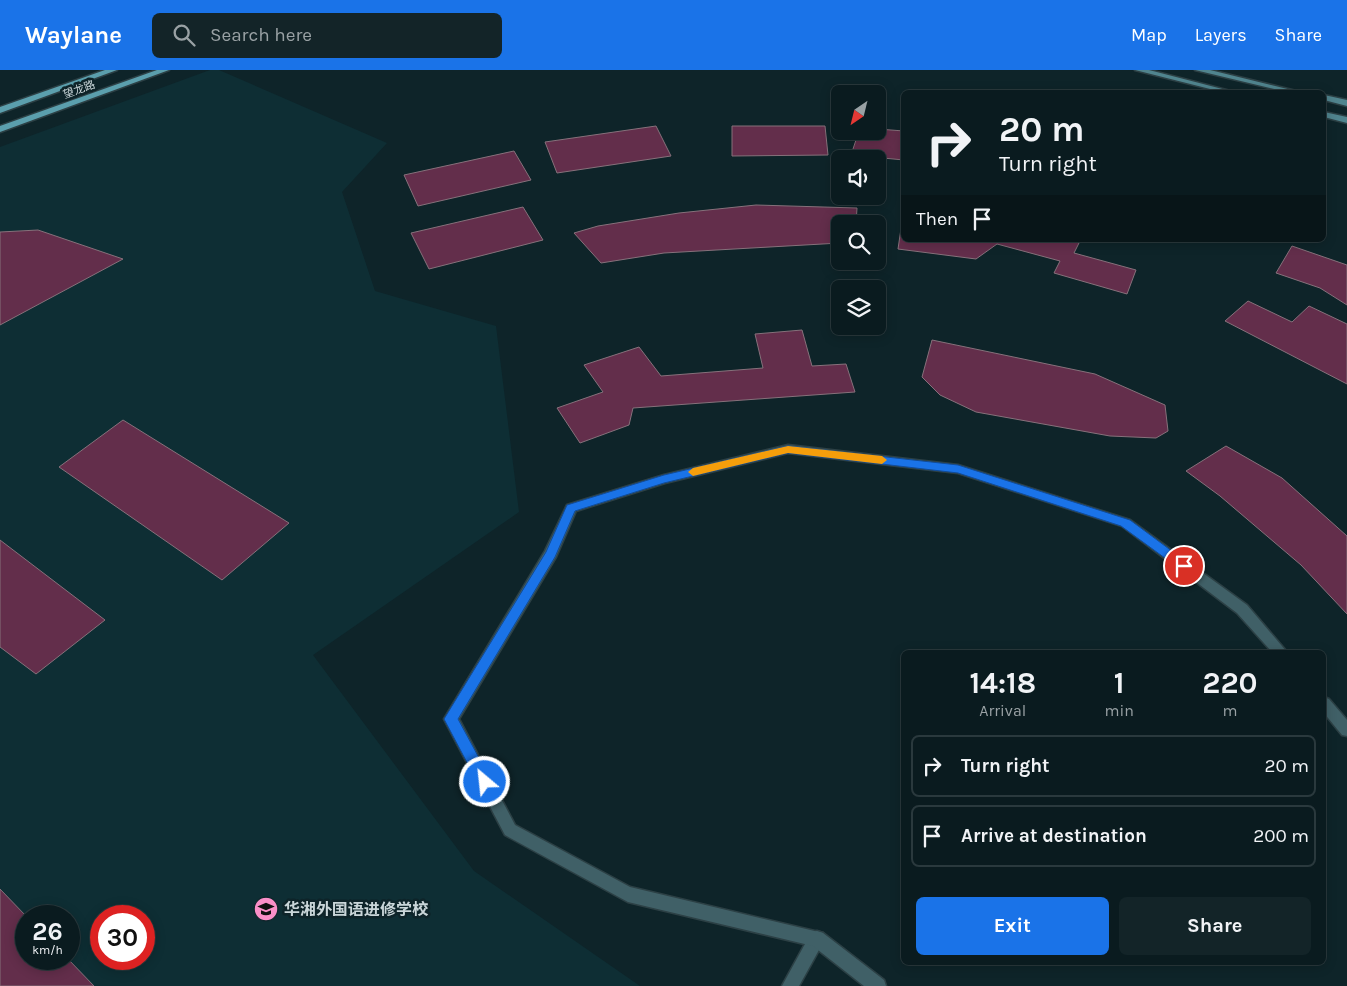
<!DOCTYPE html>
<html lang="en">
<head>
<meta charset="utf-8">
<style>
  body { margin:0; font-family:Karla,"Noto Sans SC",sans-serif; background:#132428; color:#f1f3f6; height:100vh; display:flex; flex-direction:column; font-size:19px; white-space:nowrap }
  * { box-sizing:border-box; margin:0 }
  p { font-size:16px; color:#99a1a4 }
  .icon { flex:none; width:28px; height:28px; fill:none; stroke:currentColor; stroke-width:2; stroke-linecap:round; stroke-linejoin:round }
  .map { position:relative; flex:1; overflow:hidden }
  .details { position:absolute; left:901px; top:580px; width:425px; height:315px; display:flex; flex-direction:column; background:#0a1b1f; border-radius:8px; box-shadow:0 2px 12px #0003,0 0 0 1px #2a393d }
  .details>* { flex:none }
  .guide { position:absolute; left:901px; top:20px; width:425px; height:152px; border-radius:8px; box-shadow:0 2px 12px #0003,0 0 0 1px #2a393d; background:#0a1b1f; color:#f1f3f6; overflow:hidden }
  .needle { width:32px; rotate:215deg }
  .buttons { position:absolute; left:831px; top:15px; display:grid; gap:10px }
  .buttons a { display:grid; place-items:center; width:55px; height:55px; border-radius:8px; background:#0a1b1f; box-shadow:0 2px 12px #0003,0 0 0 1px #2a393d; font-size:25px }
  .speed { position:absolute; left:15px; top:835px; display:flex; gap:10px; font-size:25px; font-weight:700; text-align:center }
  .speed>* { display:grid; place-content:center; width:65px; height:65px; border-radius:50%; background:#0a1b1f; box-shadow:0 2px 12px #0003,0 0 0 1px #2a393d; line-height:1 }
  .speed small { font-size:12px; font-weight:400 }
  .speed .limit { border:8px solid #d22; background:#fff; color:#111 }
  .pin { position:absolute; display:grid; place-items:center; width:42px; height:42px; color:#fff; margin:-21px; border:2px solid #fff; border-radius:50%; box-shadow:0 1px 5px #0007 }
  .me { position:absolute; width:55px; margin:-28px; rotate:332deg; stroke-linejoin:round; filter:drop-shadow(0 0 4px #0008) }
  .turn { display:flex; align-items:center; gap:18px; height:105px; padding:0 15px; font-size:22px }
  .turn .icon { width:65px; height:65px; stroke-width:2.5 }
  .turn b { display:block; font-size:35px; line-height:42px }
  .then { display:flex; align-items:center; height:48px; padding:0 15px; background:#0003; gap:10px; font-size:19px }
  .eta { display:flex; justify-content:space-evenly; align-items:center; height:85px; text-align:center }
  .eta b { font-size:30px; font-weight:700; line-height:35px }
  .cta { display:flex; gap:10px; margin-top:auto; padding:10px 15px }
  .cta a { flex:1; height:58px; border-radius:8px; background:#1a73e8; color:#fff; font-size:20px; font-weight:700; line-height:58px; text-align:center }
  .cta a+a { background:#132428; color:#f1f3f6 }
  ul { padding:0; list-style:none }
  li { display:flex; align-items:center; gap:15px; height:62px; margin:0 10px 8px; padding:0 5px; border:2px solid #2a393d; border-radius:8px }
  li div { flex:1 }
  li b { display:block; font-size:19px }
  li em { font-style:normal }
  header { display:flex; align-items:center; gap:30px; box-sizing:border-box; height:70px; padding:0 25px; background:#1a73e8; color:#fff }
  header strong { font-size:24px }
  nav { display:flex; gap:28px; margin-inline-start:auto; font-size:18px }
  .search { width:350px; height:45px; background:#132428; display:flex; align-items:center; gap:12px; box-sizing:border-box; padding:0 18px; border-radius:8px; color:#99a1a4; font-size:19px }
  .map>svg:first-child { display:block }
  .built { fill:#0e2e34; fill-rule:evenodd }
  .building { fill:#632e4b; stroke:#86717b }
  .lines { fill:none; stroke-linecap:round; stroke-linejoin:round }
  .lane-casing { stroke:#2c4045; stroke-width:3 }
  .street-casing { stroke:#2c4045; stroke-width:3 }
  .secondary-casing { stroke:#2c4045; stroke-width:3 }
  .primary-casing { stroke:#2c4045; stroke-width:3 }
  .lane { fill:#406067; fill-rule:evenodd }
  .street { fill:#406067; fill-rule:evenodd }
  .secondary { fill:#50848e; fill-rule:evenodd }
  .primary { fill:#5b9fad; fill-rule:evenodd }
  .route { fill:#1a73e8; stroke:#114b97 }
  .slow { fill:#f59e0b }
  .labels { text-anchor:middle; stroke-width:5; stroke-linejoin:round; paint-order:stroke }
  .far-street-label { font-size:11px; fill:#cad6d9; stroke:#0e2429 }
  .near-poi-label { font-size:16px; font-weight:bold; fill:#cad6d9; stroke:#0e2429; text-anchor:start }
</style>
</head>
<body>
<header>
<strong>Waylane</strong>
<div class="search"><svg class="icon" aria-label="search" viewBox="0 0 24 24"><circle cx="10" cy="10" r="6"/><path d="M15 15l6 6"/></svg>Search here</div>
<nav><a>Map</a><a>Layers</a><a>Share</a></nav>
</header>
<div class="map">
<svg width="1347" height="916" viewBox="0 0 1347 916">
  <rect width="100%" height="100%" fill="#0e2429"/>
  <path class="built" d="M210,0H219L387,73L342,122L375,221L496,256L519,442L313,585L474,801L640,916H0V77ZM26,846H69V889H26ZM101,846H144V889H101Z"/>
  <g class="building">
    <polygon points="656,56 671,86 557,103 545,72"/>
    <polygon points="732,56 825,56 828,85 732,86"/>
    <polygon points="878,59 904,61 904,90 851,85 859,61 878,61"/>
    <polygon points="514,81 531,110 418,136 404,105"/>
    <polygon points="756,135 857,138 856,154 840,154 840,173 664,183 601,193 574,163 598,156 679,143"/>
    <polygon points="523,137 543,170 429,199 411,163"/>
    <polygon points="903,145 904,170 1070,170 1079,173 1074,183 1136,200 1127,224 1054,203 1060,191 997,174 976,189 898,179"/>
    <polygon points="38,160 123,189 0,255 0,162"/>
    <polygon points="1292,176 1347,195 1347,235 1320,218 1276,203"/>
    <polygon points="1248,231 1292,252 1309,236 1347,254 1347,314 1225,251"/>
    <polygon points="802,260 812,296 846,294 855,322 633,338 629,355 580,373 557,338 603,322 584,295 639,277 661,306 763,298 755,264"/>
    <polygon points="932,270 1095,304 1165,335 1168,361 1156,368 1110,366 976,342 940,325 922,307"/>
    <polygon points="123,350 289,453 222,510 59,397"/>
    <polygon points="1226,376 1282,408 1347,466 1347,544 1301,495 1220,426 1186,401"/>
    <polygon points="0,470 105,550 36,604 0,577"/>
    <polygon points="0,819 26,846 26,889 68,889 94,916 0,916"/>
  </g>
  <g class="lines">
    <g class="lane-casing">
      <polygon id="lane" points="817,861 823,863 825,869 799,916 782,916 811,863"/>
    </g>
    <g class="street-casing">
      <g id="street">
        <polygon points="788,375 958,395 1130,450 1247,535 1287,582 1272,582 1237,543 1122,456 958,403 788,383 665,413 576,441 556,487 459,649 515,755 630,817 823,863 884,910 886,916 864,916 813,876 628,832 505,765 444,649 545,481 567,435 664,405"/>
        <polygon points="1324,627 1329,629 1347,650 1347,666 1342,665 1324,643"/>
      </g>
    </g>
    <g class="secondary-casing">
      <g id="secondary">
        <polygon points="1135,0 1149,0 1234,22 1222,22"/>
        <polygon points="1195,0 1210,0 1300,22 1287,22"/>
        <polygon points="1324,25 1347,30 1347,36 1324,30"/>
        <polygon points="1324,42 1347,47 1347,53 1324,47"/>
      </g>
    </g>
    <g class="primary-casing">
      <g id="primary">
        <polygon points="105,0 117,0 0,43 0,37"/>
        <polygon points="157,0 169,0 0,62 0,56"/>
      </g>
    </g>
    <use href="#lane" class="lane"/>
    <use href="#street" class="street"/>
    <use href="#secondary" class="secondary"/>
    <use href="#primary" class="primary"/>
  </g>
  <polygon class="route" points="788,376 958,395 1130,450 1188,493 1190,496 1188,499 1180,499 1121,456 958,403 788,383 664,413 575,441 555,487 458,649 492,712 490,717 485,719 480,717 444,649 546,482 567,435 664,405"/>
  <polygon class="slow" points="788,376 882,386 887,390 882,394 788,383 693,406 688,402 693,398"/>
  <defs>
    <g id="school-disc" transform="scale(1.25)"><circle r="9.5" fill="#fa8fc8" stroke="#0e2429"/><path d="M0-5L7-2L0 1L-7-2ZM-4 1L0 2.5L4 1V4Q0 6-4 4Z" fill="#111"/></g>
  </defs>
  <g fill-rule="evenodd">
    <use href="#school-disc" x="266" y="839"/>
  </g>
  <g class="labels">
    <g class="far-street-label">
      <text transform="translate(79 19) rotate(-20)" y="4">望龙路</text>
    </g>
    <g class="near-poi-label">
      <text x="284" y="845">华湘外国语进修学校</text>
    </g>
  </g>
</svg>
<div class="buttons">
<a><svg class="needle" viewBox="-14 -14 28 28"><path d="M0-13l5 13h-10z" fill="#e53935"/><path d="M0 13l5-13h-10z" fill="#99a1a4"/></svg></a>
<a><svg class="icon" aria-label="sound" viewBox="0 0 24 24"><path d="M4 9h4l5-4v14l-5-4H4zM17 9q2 3 0 6"/></svg></a>
<a><svg class="icon" aria-label="search" viewBox="0 0 24 24"><circle cx="10" cy="10" r="6"/><path d="M15 15l6 6"/></svg></a>
<a><svg class="icon" aria-label="layers" viewBox="0 0 24 24"><path d="M12 4l9 5-9 5-9-5zM3 14l9 5 9-5"/></svg></a>
</div>
<div class="speed"><div>26<small>km/h</small></div><div class="limit">30</div></div>
<div class="pin" style="left:1184px;top:496px;background:#d93025"><svg class="icon" aria-label="arrive" viewBox="0 0 24 24"><path d="M6 21V4h12l-3 4 3 4H6"/></svg></div>
<svg class="me" style="left:485px;top:712px" viewBox="-20 -20 40 40"><circle r="17" fill="#1a73e8" stroke="#fff" stroke-width="3"/><path d="M0-11L8 9 0 5-8 9z" fill="#fff"/></svg>
<div class="guide">
<div class="turn"><svg class="icon" aria-label="right" viewBox="0 0 24 24"><path d="M7 20v-9h11M14 6l5 5-5 5"/></svg><div><b>20 m</b>Turn right</div></div>
<div class="then">Then<svg class="icon" aria-label="arrive" viewBox="0 0 24 24"><path d="M6 21V4h12l-3 4 3 4H6"/></svg></div>
</div>
<section class="details">
<div class="eta">
<div><b>14:18</b><p>Arrival</p></div>
<div><b>1</b><p>min</p></div>
<div><b>220</b><p>m</p></div>
</div>
<ul>
<li><svg class="icon" aria-label="right" viewBox="0 0 24 24"><path d="M7 20v-9h11M14 6l5 5-5 5"/></svg><div><b>Turn right</b></div><em>20 m</em></li>
<li><svg class="icon" aria-label="arrive" viewBox="0 0 24 24"><path d="M6 21V4h12l-3 4 3 4H6"/></svg><div><b>Arrive at destination</b></div><em>200 m</em></li>
</ul>
<div class="cta"><a>Exit</a><a>Share</a></div>
</section>
</div>
</body>
</html>
